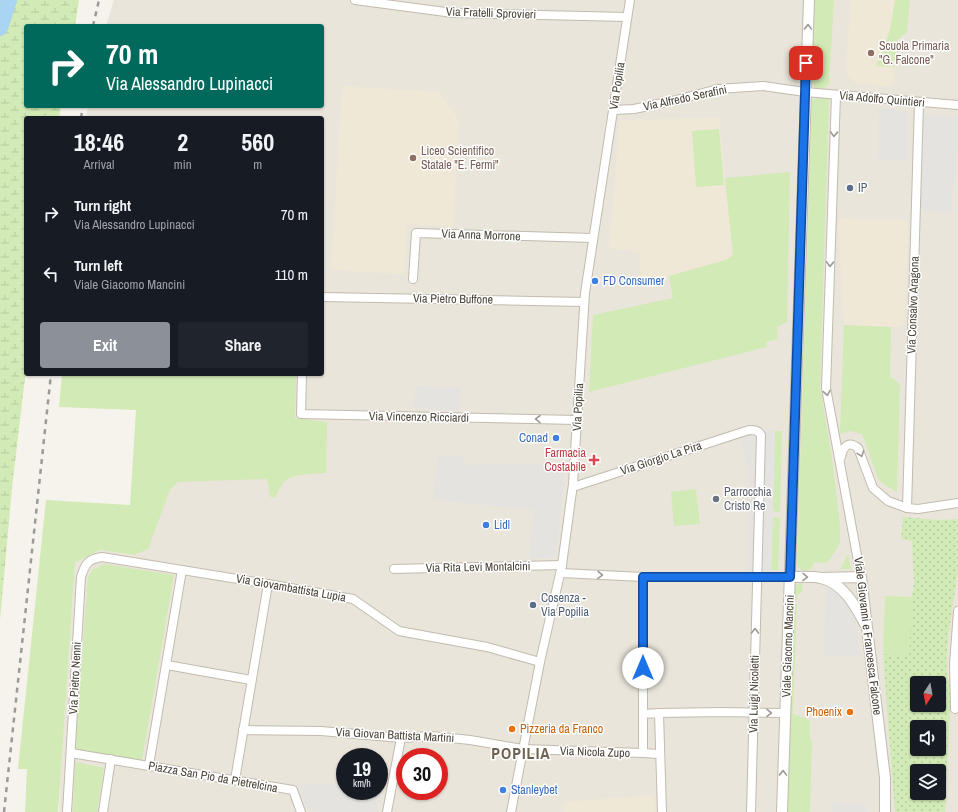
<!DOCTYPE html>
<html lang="en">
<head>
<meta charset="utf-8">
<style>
  body { margin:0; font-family:"Archivo Narrow",sans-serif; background:#20242c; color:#f1f3f6; height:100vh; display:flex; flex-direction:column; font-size:15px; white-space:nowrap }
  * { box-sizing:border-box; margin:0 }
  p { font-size:13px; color:#9ea1a6 }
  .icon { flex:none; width:22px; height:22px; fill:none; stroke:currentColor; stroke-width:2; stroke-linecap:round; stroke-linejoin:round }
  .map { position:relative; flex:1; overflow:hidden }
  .panel { position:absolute; left:24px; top:116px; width:300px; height:260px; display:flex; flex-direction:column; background:#171b24; border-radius:4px; box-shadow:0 1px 3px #0004 }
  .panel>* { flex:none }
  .banner { position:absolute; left:24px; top:24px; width:300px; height:84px; border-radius:4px; box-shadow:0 1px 3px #0004; background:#00695c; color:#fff; overflow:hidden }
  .needle { width:26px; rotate:191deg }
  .tools { position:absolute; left:910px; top:676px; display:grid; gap:8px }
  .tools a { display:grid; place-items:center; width:36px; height:36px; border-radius:4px; background:#171b24; box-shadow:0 1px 3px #0004; font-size:20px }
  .speed { position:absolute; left:336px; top:748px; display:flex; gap:8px; font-size:20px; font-weight:700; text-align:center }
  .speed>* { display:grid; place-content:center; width:52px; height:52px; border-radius:50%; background:#171b24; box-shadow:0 1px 3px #0004; line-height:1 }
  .speed small { font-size:10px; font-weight:400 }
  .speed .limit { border:6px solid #d22; background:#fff; color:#111 }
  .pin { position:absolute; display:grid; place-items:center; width:34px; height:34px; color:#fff; margin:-17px; border-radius:8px; box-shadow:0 2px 6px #0006 }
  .me { position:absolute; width:44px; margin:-22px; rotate:0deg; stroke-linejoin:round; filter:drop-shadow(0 0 3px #0008) }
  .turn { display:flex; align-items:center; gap:14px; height:84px; padding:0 16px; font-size:18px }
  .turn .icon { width:52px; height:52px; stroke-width:2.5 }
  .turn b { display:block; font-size:28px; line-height:34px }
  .eta { display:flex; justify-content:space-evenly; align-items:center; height:68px; text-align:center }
  .eta b { font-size:24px; font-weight:700; line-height:28px }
  .action { display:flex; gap:8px; margin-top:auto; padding:8px 16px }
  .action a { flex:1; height:46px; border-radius:4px; background:#8c9099; color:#fff; font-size:16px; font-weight:700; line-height:46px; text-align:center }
  .action a+a { background:#20242c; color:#f1f3f6 }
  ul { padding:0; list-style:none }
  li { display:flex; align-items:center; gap:12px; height:60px; padding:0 16px }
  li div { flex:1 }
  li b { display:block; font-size:15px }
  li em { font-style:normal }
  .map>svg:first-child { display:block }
  .residential { fill:#eae5da; fill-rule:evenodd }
  .education { fill:#efe8d6 }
  .green { fill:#d2eab5 }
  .wetland { fill:url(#wetland-marsh) }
  .park { fill:url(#park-dots); fill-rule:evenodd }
  .parking { fill:#e5e3e0 }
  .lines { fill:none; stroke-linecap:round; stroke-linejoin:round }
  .river { stroke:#a9d4f2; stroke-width:16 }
  .minor-casing { stroke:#c2bbae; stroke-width:10 }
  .tertiary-casing { stroke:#c2bbae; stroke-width:12 }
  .minor { stroke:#fff; stroke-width:8 }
  .tertiary { stroke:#fff; stroke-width:10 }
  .rail { stroke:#9a9a9a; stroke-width:2.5; stroke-dasharray:5 5; stroke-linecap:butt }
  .oneway { stroke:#9c9892 }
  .route-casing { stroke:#114b97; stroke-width:10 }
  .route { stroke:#1a73e8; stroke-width:7 }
  .education-dot { fill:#8d6e63; stroke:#fff; stroke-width:1.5 }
  .service-dot { fill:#5c6f8a; stroke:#fff; stroke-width:1.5 }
  .shop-dot { fill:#3f7fe0; stroke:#fff; stroke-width:1.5 }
  .health-dot { fill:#e0444e; stroke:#fff; stroke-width:1.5 }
  .worship-dot { fill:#6b7280; stroke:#fff; stroke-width:1.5 }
  .food-dot { fill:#e8710a; stroke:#fff; stroke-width:1.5 }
  .labels { text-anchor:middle; stroke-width:3; stroke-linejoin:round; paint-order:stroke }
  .street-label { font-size:12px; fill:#4b4439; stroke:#fff }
  .education-label { font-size:12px; fill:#785e54; stroke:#fff; text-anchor:start }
  .service-label { font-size:12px; fill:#4e5e75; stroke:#fff; text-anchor:start }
  .shop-label { font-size:12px; fill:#366cbe; stroke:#fff; text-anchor:start }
  .health-label { font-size:12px; fill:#be3a42; stroke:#fff; text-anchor:end }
  .worship-label { font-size:12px; fill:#5b616d; stroke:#fff; text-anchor:start }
  .food-label { font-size:12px; fill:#c56008; stroke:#fff; text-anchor:end }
  .district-label { font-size:16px; font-weight:bold; letter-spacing:1px; fill:#6e6250; stroke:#fff }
</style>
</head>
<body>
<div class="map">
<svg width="958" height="812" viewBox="0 0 958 812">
  <defs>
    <pattern id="wetland-marsh" width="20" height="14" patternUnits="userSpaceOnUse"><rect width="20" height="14" fill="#d2eab5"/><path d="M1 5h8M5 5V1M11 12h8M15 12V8" fill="none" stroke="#b6ca9c"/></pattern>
    <pattern id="park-dots" width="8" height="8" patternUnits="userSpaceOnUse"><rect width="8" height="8" fill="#d2eab5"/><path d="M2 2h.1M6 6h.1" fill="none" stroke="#b6ca9c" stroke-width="1.8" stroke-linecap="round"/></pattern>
  </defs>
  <rect width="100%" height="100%" fill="#f6f3ec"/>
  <path class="residential" d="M114,0H958V812H59L61,756L75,563L100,550L134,555L173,480L290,374H322V118H94L86,117L88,106H322V26H106ZM917,683H939V705H917ZM917,727H939V749H917ZM345,757H379V791H345ZM405,757H439V791H405ZM917,771H939V793H917Z"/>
  <g class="education">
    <polygon points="851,0 910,0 907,32 897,40 892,87 863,83 858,85 847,76 846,67"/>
    <polygon points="342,86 439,92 459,120 453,227 406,224 404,274 331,270"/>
    <polygon points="719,118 733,255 726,260 642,283 639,252 609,248 620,120"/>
    <polygon points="838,219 908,220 906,298 903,325 891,327 844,325"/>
    <polygon points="653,795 654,812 564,812 563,802"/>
  </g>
  <g class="green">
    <path d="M812,0H834L829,84C825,89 822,89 815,88L813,85L809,72Z"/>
    <polygon points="895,0 910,0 907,32 897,40 894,67 876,66 890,30"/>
    <polygon points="821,98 829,99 820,387 832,458 840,526 840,541 838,547 827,563 814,562 812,568 806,571 801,570 797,564 812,99"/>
    <polygon points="719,129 724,185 696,187 692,131"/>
    <polygon points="790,172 787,322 777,327 778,339 766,342 767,347 589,392 593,315 673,298 669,276 726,260 733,255 725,178"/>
    <polygon points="844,325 891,327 890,376 900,385 897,492 883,484 878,478 862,434 850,431 840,434"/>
    <path d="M62,374H291V376H296L295,418L327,422L326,473C315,474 290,473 283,483C280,487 278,492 275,497H270L267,479L178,482L170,490L148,549L134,555L100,550L75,563L58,812H25L27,769H18L46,500L130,505L136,410L59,407Z"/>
    <polygon points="775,431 782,431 780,512 773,511"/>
    <polygon points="696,489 700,524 674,526 671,492"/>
    <polygon points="773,517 780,517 778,570 771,570"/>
    <polygon points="848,554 851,569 840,569"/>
    <polygon points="104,564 174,575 142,760 75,750 88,578 92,570"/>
    <path d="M803,583L802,592C797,593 797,596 797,601H793L794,587L798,584Z"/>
    <polygon points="885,596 912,597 909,655 883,654"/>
    <polygon points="793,604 797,604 793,714 810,720 810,736 812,743 810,812 786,812"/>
    <polygon points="75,762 104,768 97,812 73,812"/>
  </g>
  <polygon class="wetland" points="0,0 79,0 75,26 26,26 26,106 61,106 59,118 26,118 26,369 12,488 0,620"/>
  <path class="park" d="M903,517L938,520L958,519C958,535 958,552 958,568C956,590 939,672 951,686L945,812H895L883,654L909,655L912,597L914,582L912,541L901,539ZM917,683H939V705H917ZM917,727H939V749H917ZM917,771H939V793H917Z"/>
  <g class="parking">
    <polygon points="879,108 907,112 907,161 878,160"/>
    <polygon points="924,114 958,117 958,145 951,214 920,210"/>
    <polygon points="415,386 460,388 459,411 413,408"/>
    <polygon points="737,427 775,431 771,570 748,571 748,523 749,474"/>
    <polygon points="438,455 464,457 466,465 566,463 556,557 529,559 534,510 433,500"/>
    <polygon points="826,586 834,589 844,597 854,614 856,620 860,656 824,656"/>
    <polygon points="301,783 345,785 345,791 379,791 379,786 382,786 377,812 323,812 306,809 301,793"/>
    <polygon points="832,802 866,804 866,812 832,812"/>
  </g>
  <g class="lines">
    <polyline class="river" points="0,28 9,0"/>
    <g class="minor-casing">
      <g id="minor">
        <polyline points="355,0 453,13 627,17"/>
        <polyline points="836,95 826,388 861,577"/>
        <polyline points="613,110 634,109 672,101 718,89 763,86 805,92 958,105"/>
        <polyline points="413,279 416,233 593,238"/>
        <polyline points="322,297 584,302"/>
        <polyline points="302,374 301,414 577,420"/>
        <path d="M841,457C843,447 848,440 858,448L873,488L888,501L907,508L918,509L958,503"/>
        <path d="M573,487L749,430C754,430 758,430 761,435L751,812"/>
        <polyline points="907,508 919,102"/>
        <polyline points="394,569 562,565"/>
        <polyline points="561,573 643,577 790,577"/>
        <polyline points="643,577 643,714"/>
        <polyline points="167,665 251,680"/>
        <polyline points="955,709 954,664 958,611"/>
        <polyline points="659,713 723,712 785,713"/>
        <polyline points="243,730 321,731 401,738 432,736 470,740 523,749 643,753"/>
        <polyline points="71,753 293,790 301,812"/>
        <polyline points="659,754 643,753 643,714 659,713 662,812"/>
        <polyline points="149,765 182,570"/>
        <polyline points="235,780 268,584"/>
        <path d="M67,812L81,577C85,564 88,559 102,557L268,584L353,599L399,631L487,647L540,662"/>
        <polyline points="103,812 111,759"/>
        <polyline points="387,812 401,738"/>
        <polyline points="511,812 540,662 562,565 573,484 585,293 630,0"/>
      </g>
    </g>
    <g class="tertiary-casing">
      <g id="tertiary">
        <path d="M790,577C800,577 812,576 821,578C843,583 855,605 865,624"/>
        <polyline points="820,578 861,577 885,778 885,812"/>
        <polyline points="782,812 809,0"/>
      </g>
    </g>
    <use href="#minor" class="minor"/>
    <use href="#tertiary" class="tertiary"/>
    <g class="rail">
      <polyline points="93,26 99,0"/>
      <polyline points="81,118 83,106"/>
      <polyline points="4,812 51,374"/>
    </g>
  </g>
  <defs><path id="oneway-chevron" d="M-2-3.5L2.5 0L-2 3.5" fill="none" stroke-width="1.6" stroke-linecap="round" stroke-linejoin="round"/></defs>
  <g class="oneway">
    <use href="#oneway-chevron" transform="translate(808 27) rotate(-88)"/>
    <use href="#oneway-chevron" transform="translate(834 134) rotate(92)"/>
    <use href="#oneway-chevron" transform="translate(830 264) rotate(92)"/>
    <use href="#oneway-chevron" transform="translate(827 393) rotate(80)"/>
    <use href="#oneway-chevron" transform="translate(538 419) rotate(-179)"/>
    <use href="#oneway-chevron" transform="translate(861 454) rotate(69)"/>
    <use href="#oneway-chevron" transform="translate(600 575) rotate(2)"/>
    <use href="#oneway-chevron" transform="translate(805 577) rotate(1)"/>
    <use href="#oneway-chevron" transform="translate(755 631) rotate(-89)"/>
    <use href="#oneway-chevron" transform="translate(769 713) rotate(2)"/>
    <use href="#oneway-chevron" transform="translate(783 773) rotate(-88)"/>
  </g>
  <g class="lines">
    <g class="route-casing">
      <polyline id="route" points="643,668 643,577 790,577 806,63"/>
    </g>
    <use href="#route" class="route"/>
  </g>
  <g class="education-dot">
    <circle cx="871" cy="53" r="4"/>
    <circle cx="413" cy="158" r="4"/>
  </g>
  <g class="service-dot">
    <circle cx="850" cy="188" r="4"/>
    <circle cx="533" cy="605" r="4"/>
  </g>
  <g class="shop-dot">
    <circle cx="595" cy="281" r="4"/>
    <circle cx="556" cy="438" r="4"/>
    <circle cx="486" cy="525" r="4"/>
    <circle cx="503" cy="790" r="4"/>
  </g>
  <path class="health-dot" d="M592 454h4v4h4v4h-4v4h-4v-4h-4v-4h4z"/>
  <circle class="worship-dot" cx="716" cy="499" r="4"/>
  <g class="food-dot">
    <circle cx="850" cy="712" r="4"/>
    <circle cx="512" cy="729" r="4"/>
  </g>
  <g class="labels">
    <g class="street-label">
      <text transform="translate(491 13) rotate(2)" y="4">Via Fratelli Sprovieri</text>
      <text transform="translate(617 86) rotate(-81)" y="4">Via Popilia</text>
      <text transform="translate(685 98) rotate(-12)" y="4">Via Alfredo Serafini</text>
      <text transform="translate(882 99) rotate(5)" y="4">Via Adolfo Quintieri</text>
      <text transform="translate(481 235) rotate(2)" y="4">Via Anna Morrone</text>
      <text transform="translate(453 299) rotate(1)" y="4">Via Pietro Buffone</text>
      <text transform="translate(913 305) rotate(-88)" y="4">Via Consalvo Aragona</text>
      <text transform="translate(578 407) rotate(-87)" y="4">Via Popilia</text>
      <text transform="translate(419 417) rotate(1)" y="4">Via Vincenzo Ricciardi</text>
      <text transform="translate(661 458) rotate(-18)" y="4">Via Giorgio La Pira</text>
      <text transform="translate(478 567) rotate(-1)" y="4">Via Rita Levi Montalcini</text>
      <text transform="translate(291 588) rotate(10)" y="4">Via Giovambattista Lupia</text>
      <text transform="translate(868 636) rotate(83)" y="4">Viale Giovanni e Francesca Falcone</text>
      <text transform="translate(788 646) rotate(-88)" y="4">Viale Giacomo Mancini</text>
      <text transform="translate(75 678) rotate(-87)" y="4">Via Pietro Nenni</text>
      <text transform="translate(754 694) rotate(-89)" y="4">Via Luigi Nicoletti</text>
      <text transform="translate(395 735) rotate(3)" y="4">Via Giovan Battista Martini</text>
      <text transform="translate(595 752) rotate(2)" y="4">Via Nicola Zupo</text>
      <text transform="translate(213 777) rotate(10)" y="4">Piazza San Pio da Pietrelcina</text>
    </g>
    <g class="education-label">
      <text x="879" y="50">Scuola Primaria<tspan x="879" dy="14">"G. Falcone"</tspan></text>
      <text x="421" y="155">Liceo Scientifico<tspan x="421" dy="14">Statale "E. Fermi"</tspan></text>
    </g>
    <g class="service-label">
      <text x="858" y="192">IP</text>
      <text x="541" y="602">Cosenza -<tspan x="541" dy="14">Via Popilia</tspan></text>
    </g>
    <g class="shop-label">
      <text x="603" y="285">FD Consumer</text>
      <text x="548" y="442" text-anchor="end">Conad</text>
      <text x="494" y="529">Lidl</text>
      <text x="511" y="794">Stanleybet</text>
    </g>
    <g class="health-label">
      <text x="586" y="457">Farmacia<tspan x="586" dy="14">Costabile</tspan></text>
    </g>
    <g class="worship-label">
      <text x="724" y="496">Parrocchia<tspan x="724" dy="14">Cristo Re</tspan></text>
    </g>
    <g class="food-label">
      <text x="842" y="716">Phoenix</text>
      <text x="520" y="733" text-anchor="start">Pizzeria da Franco</text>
    </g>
    <g class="district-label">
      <text x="521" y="759">POPILIA</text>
    </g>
  </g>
</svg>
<div class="tools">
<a><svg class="needle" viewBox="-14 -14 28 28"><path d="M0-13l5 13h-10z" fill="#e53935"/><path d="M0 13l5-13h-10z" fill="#9ea1a6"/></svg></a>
<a><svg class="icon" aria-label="sound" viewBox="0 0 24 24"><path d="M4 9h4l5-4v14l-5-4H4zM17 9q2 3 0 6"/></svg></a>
<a><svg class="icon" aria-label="layers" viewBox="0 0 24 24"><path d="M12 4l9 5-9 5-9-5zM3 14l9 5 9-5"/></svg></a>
</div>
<div class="speed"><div>19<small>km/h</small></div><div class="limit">30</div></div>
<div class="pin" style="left:806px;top:63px;background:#d93025"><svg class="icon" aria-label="arrive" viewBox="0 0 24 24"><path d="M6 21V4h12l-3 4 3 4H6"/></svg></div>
<svg class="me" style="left:643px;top:668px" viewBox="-20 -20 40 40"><circle r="19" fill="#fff"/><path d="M0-13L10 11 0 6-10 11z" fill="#1a73e8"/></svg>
<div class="banner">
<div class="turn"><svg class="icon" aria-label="right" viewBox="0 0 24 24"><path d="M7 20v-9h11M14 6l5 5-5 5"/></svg><div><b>70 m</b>Via Alessandro Lupinacci</div></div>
</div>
<section class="panel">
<div class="eta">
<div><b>18:46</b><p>Arrival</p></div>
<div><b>2</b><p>min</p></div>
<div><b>560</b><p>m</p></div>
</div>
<ul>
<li><svg class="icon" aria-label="right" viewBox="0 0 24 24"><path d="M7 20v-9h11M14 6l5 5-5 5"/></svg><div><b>Turn right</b><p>Via Alessandro Lupinacci</p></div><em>70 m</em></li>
<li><svg class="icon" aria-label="left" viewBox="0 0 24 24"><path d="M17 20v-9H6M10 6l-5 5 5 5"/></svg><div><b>Turn left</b><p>Viale Giacomo Mancini</p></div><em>110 m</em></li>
</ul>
<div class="action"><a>Exit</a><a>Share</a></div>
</section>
</div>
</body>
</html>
